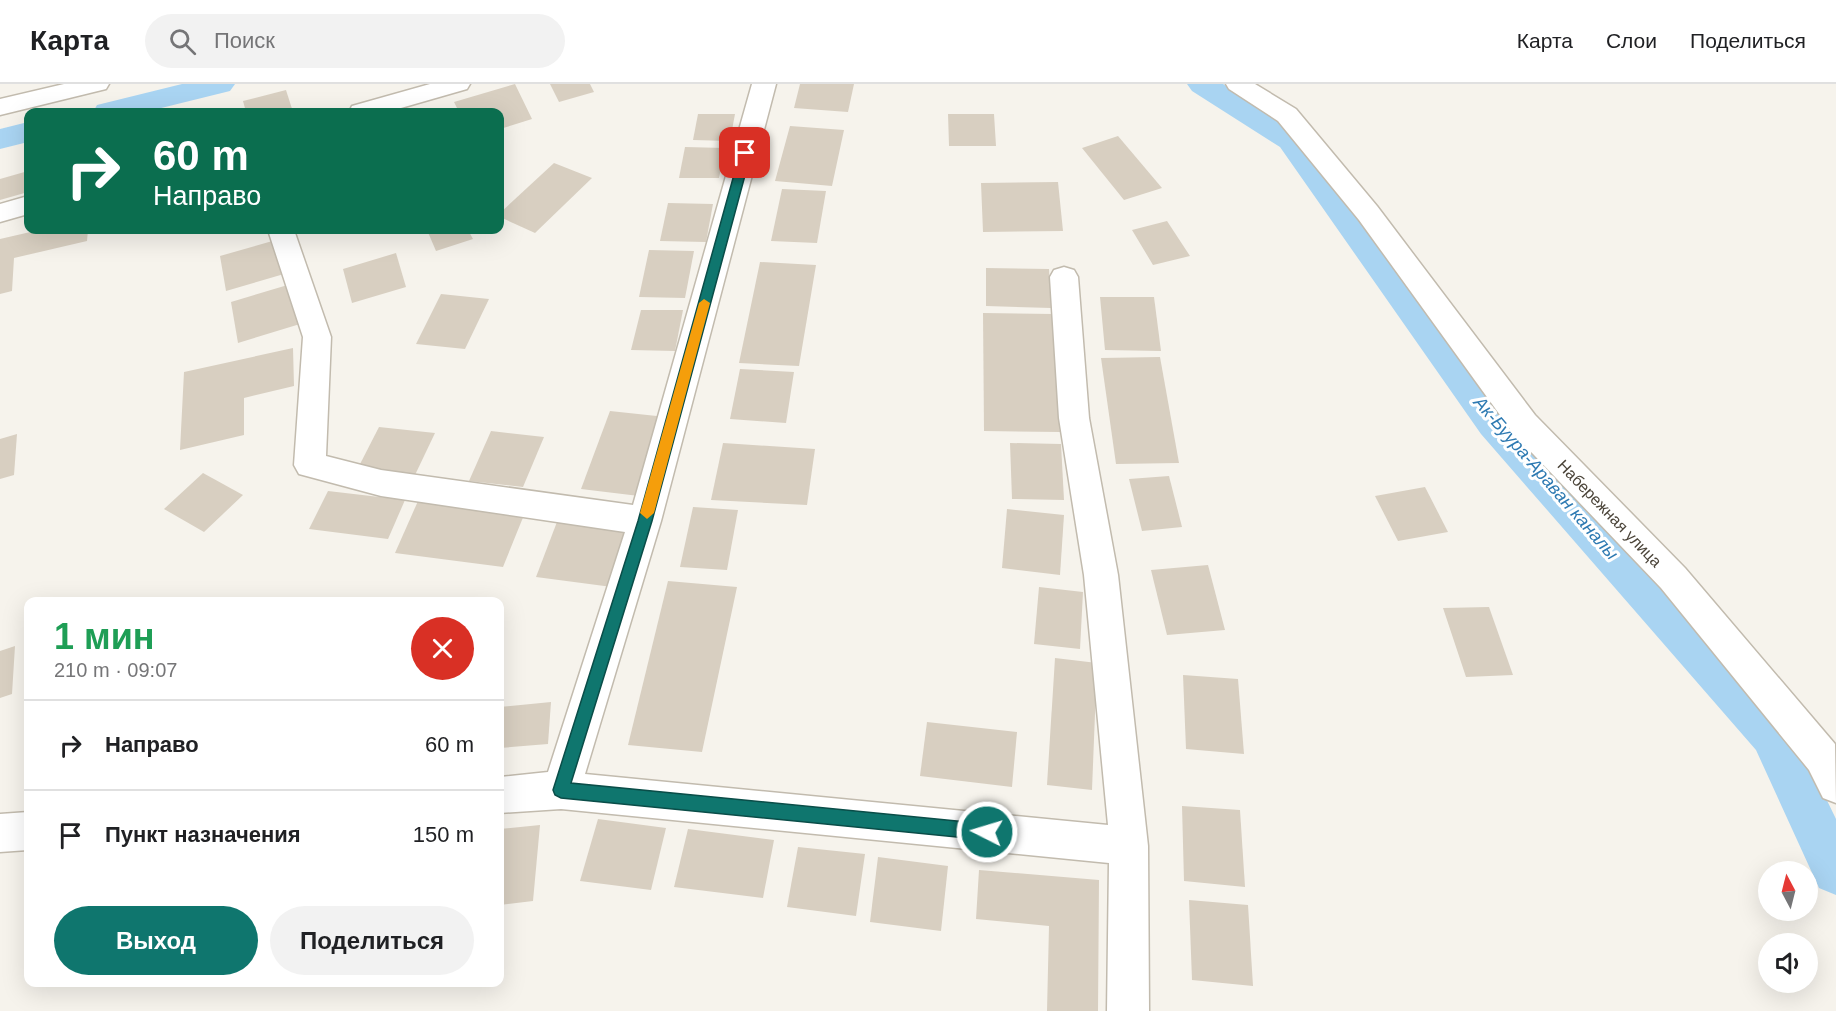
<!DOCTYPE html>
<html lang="ru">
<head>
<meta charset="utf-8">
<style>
  body { margin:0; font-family:Arial,sans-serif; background:#f2f2f2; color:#202124; height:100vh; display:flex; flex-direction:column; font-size:22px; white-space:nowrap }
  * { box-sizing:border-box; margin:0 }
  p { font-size:20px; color:#757577 }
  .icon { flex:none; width:33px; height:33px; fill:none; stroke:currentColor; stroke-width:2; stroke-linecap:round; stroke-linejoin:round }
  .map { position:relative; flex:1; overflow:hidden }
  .details { position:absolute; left:24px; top:513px; width:480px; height:390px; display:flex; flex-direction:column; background:#fff; border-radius:12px; box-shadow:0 6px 24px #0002 }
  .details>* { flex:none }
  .top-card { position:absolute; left:24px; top:24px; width:480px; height:126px; border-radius:12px; box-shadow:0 6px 24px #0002; background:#0b6e4f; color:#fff; overflow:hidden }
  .needle { width:39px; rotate:353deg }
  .controls { position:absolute; left:1758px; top:777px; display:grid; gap:12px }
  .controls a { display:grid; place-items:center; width:60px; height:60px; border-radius:50%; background:#fff; box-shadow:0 6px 24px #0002; font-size:30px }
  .pin { position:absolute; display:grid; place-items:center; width:51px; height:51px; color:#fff; margin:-26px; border-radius:12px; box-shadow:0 3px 9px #0006 }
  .me { position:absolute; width:66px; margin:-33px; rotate:275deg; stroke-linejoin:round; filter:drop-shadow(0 0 4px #0008) }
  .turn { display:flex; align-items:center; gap:21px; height:126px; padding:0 30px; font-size:27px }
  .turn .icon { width:78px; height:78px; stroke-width:2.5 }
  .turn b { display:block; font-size:42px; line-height:51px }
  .round { display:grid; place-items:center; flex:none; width:63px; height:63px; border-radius:32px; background:#f2f2f2 }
  .headline { display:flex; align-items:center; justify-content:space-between; height:102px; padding:0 30px }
  h1 { font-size:36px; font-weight:800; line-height:45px; color:#1e9e55 }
  .primary-button { display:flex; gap:12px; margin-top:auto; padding:12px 30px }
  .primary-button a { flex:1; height:69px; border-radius:36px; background:#0f766e; color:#fff; font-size:24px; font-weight:800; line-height:69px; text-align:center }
  .primary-button a+a { background:#f2f2f2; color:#202124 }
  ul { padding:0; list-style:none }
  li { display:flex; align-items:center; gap:18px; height:90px; padding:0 30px; border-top:2px solid #e0e0e0 }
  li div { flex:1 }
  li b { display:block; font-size:22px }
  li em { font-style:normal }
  header { display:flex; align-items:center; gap:36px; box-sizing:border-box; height:84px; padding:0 30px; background:#fff; border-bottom:2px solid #e0e0e0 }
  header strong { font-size:28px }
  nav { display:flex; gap:33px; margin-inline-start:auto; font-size:21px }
  .search { width:420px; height:54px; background:#f2f2f2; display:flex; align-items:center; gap:15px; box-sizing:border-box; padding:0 21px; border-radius:33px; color:#757577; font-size:22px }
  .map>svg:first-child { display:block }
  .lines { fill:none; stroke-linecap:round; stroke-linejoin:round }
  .canal { fill:#a9d4f2; fill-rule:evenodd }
  .building { fill:#d8cfc1 }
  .minor-casing { stroke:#c2bbae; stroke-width:3 }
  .minor { fill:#fff; fill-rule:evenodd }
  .route { fill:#0f766e; stroke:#0a4d48; stroke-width:1.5 }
  .slow { fill:#f59e0b }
  .labels { text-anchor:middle; stroke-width:6; stroke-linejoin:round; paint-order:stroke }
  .street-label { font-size:16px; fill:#4b4439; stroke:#fff }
  .water-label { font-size:18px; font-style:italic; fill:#2e7ab2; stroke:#fff }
</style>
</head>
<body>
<header>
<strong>Карта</strong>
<div class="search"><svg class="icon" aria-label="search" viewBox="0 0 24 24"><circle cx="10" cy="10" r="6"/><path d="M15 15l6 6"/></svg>Поиск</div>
<nav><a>Карта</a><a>Слои</a><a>Поделиться</a></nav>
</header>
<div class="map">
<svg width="1836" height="927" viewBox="0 0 1836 927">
  <rect width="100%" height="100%" fill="#f6f3ec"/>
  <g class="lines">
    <g class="canal">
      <polygon points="182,0 235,0 230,7 145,28 93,28 97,21"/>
      <polygon points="1187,0 1223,0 1302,49 1507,328 1788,636 1836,735 1836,811 1819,804 1756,666 1481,350 1280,63 1192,7"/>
      <polygon points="28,38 28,58 0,65 0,45"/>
    </g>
  </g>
  <g class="building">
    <polygon points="515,0 532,35 500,45 500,28 459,28 454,18"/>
    <polygon points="550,0 590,0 594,8 559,18"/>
    <polygon points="800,0 854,0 848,28 794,24"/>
    <polygon points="286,6 293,28 246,28 243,17"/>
    <polygon points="698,30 735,30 730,57 693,56"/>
    <polygon points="948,30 994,30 996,62 949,62"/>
    <polygon points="790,42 844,46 832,102 775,97"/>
    <polygon points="1118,52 1162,104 1124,116 1082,64"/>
    <polygon points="685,63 725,64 719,94 679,94"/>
    <polygon points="554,79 592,94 535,149 500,133 500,129"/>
    <polygon points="28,87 28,108 0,116 0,95"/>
    <polygon points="1058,98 1063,147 983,148 981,99"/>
    <polygon points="782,105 826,107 817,159 771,157"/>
    <polygon points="668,119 713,120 706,158 660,157"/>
    <polygon points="1167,137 1190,172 1153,181 1132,146"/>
    <polygon points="39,146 88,146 87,157 14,174 12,207 0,210 0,155"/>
    <polygon points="427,146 468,146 473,155 436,167"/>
    <polygon points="276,156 284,190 226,207 220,172"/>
    <polygon points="649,166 694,167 685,214 639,213"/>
    <polygon points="396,169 406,203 352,219 343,185"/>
    <polygon points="760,178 816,181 799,282 739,279"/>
    <polygon points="986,184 1049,185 1051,224 986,222"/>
    <polygon points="291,200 300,240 238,259 231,218"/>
    <polygon points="441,210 489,215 465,265 416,260"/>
    <polygon points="1100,213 1154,213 1161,267 1105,266"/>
    <polygon points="641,226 683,226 675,267 631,266"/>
    <polygon points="983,229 1053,230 1060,348 984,347"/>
    <polygon points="293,264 294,302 244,314 244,351 180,366 184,288"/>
    <polygon points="1160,273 1179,379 1116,380 1101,274"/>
    <polygon points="740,285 794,288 786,339 730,335"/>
    <polygon points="610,327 666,333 639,412 581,405"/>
    <polygon points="379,343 435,349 415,391 358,384"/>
    <polygon points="491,347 544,353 523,403 469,397"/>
    <polygon points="17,350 14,391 0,395 0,355"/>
    <polygon points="723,359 815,365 807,421 711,416"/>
    <polygon points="1010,359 1061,360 1064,416 1012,415"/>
    <polygon points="203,389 243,411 204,448 164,425"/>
    <polygon points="1169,392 1182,443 1142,447 1129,395"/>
    <polygon points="1425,403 1448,448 1398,457 1375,412"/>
    <polygon points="328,407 405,416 388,455 309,445"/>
    <polygon points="418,417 524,431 503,483 395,469"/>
    <polygon points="693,423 738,426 727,486 680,483"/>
    <polygon points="1007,425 1064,431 1060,491 1002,484"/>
    <polygon points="560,430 633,438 612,503 536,493"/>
    <polygon points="1208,481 1225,546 1167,551 1151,486"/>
    <polygon points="668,497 737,503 702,668 628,661"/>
    <polygon points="1039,503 1083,508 1080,565 1034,560"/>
    <polygon points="1489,523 1513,591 1466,593 1443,524"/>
    <polygon points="15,562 12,610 0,614 0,567"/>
    <polygon points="1055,574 1097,579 1092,706 1047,701"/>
    <polygon points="1183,591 1238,595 1244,670 1186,665"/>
    <polygon points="551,618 548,660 500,664 500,623"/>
    <polygon points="927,638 1017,648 1012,703 920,692"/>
    <polygon points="1182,722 1240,726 1245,803 1184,797"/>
    <polygon points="598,735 666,744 651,806 580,797"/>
    <polygon points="540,741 533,817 500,821 500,745"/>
    <polygon points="688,745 774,756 763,814 674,803"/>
    <polygon points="798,763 865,770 856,832 787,823"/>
    <polygon points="878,773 948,782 941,847 870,838"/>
    <polygon points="979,786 1099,796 1098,927 1047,927 1049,842 976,835"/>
    <polygon points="1189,816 1248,821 1253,902 1192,896"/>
  </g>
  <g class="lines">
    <g class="minor-casing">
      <g id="minor">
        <polygon points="64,0 109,0 106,5 0,31 0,15"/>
        <polygon points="430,0 470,0 467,5 387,28 349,28 352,22"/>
        <polygon points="752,0 776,0 661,437 585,690 1108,741 1084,491 1059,334 1050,193 1054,186 1064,183 1074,186 1078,193 1089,334 1118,491 1148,762 1149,927 1107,927 1109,779 561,725 500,729 500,693 548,688 625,448 381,412 299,390 294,381 303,253 268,146 294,146 331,253 326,372 381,386 633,421"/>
        <polygon points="1226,0 1255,0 1296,25 1377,122 1535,331 1685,484 1835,660 1836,719 1823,714 1809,686 1661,504 1513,349 1359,136 1278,37 1229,5"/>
        <polygon points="28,112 28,130 0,138 0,120"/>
        <polygon points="28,728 28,766 0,768 0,730"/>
      </g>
    </g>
    <use href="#minor" class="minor"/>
  </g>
  <polygon class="route" points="745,65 751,69 652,437 571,699 987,740 992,742 995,748 992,754 987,756 561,714 555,711 553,706 638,437 740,69"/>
  <polygon class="slow" points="704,215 710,219 654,429 647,435 640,429 699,219"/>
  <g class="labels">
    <g class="street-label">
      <text transform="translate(1610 429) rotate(46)" y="6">Набережная улица</text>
    </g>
    <g class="water-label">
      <text transform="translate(1546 394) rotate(49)" y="6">Ак-Буура-Араван каналы</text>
    </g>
  </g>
</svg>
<div class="controls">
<a><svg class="needle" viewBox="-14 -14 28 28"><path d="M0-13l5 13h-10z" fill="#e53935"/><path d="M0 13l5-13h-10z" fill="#757577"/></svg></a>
<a><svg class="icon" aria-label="sound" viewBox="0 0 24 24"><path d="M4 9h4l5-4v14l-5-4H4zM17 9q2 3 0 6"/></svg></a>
</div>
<div class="pin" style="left:745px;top:69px;background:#d93025"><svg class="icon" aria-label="arrive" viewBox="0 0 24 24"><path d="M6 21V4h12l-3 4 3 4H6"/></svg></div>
<svg class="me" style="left:987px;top:748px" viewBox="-20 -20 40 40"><circle r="17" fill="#0f766e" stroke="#fff" stroke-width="3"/><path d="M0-11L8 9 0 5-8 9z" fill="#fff"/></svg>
<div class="top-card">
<div class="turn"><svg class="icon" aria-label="right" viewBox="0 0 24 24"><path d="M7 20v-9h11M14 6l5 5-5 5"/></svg><div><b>60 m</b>Направо</div></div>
</div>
<section class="details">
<div class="headline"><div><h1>1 мин</h1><p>210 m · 09:07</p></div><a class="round" style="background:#d93025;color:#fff"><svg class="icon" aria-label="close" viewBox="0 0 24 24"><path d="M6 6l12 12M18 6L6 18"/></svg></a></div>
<ul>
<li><svg class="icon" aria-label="right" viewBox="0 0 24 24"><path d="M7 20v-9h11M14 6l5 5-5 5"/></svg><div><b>Направо</b></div><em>60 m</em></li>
<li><svg class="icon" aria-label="arrive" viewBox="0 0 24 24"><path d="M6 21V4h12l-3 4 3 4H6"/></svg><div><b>Пункт назначения</b></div><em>150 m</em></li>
</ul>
<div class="primary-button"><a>Выход</a><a>Поделиться</a></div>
</section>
</div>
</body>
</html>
